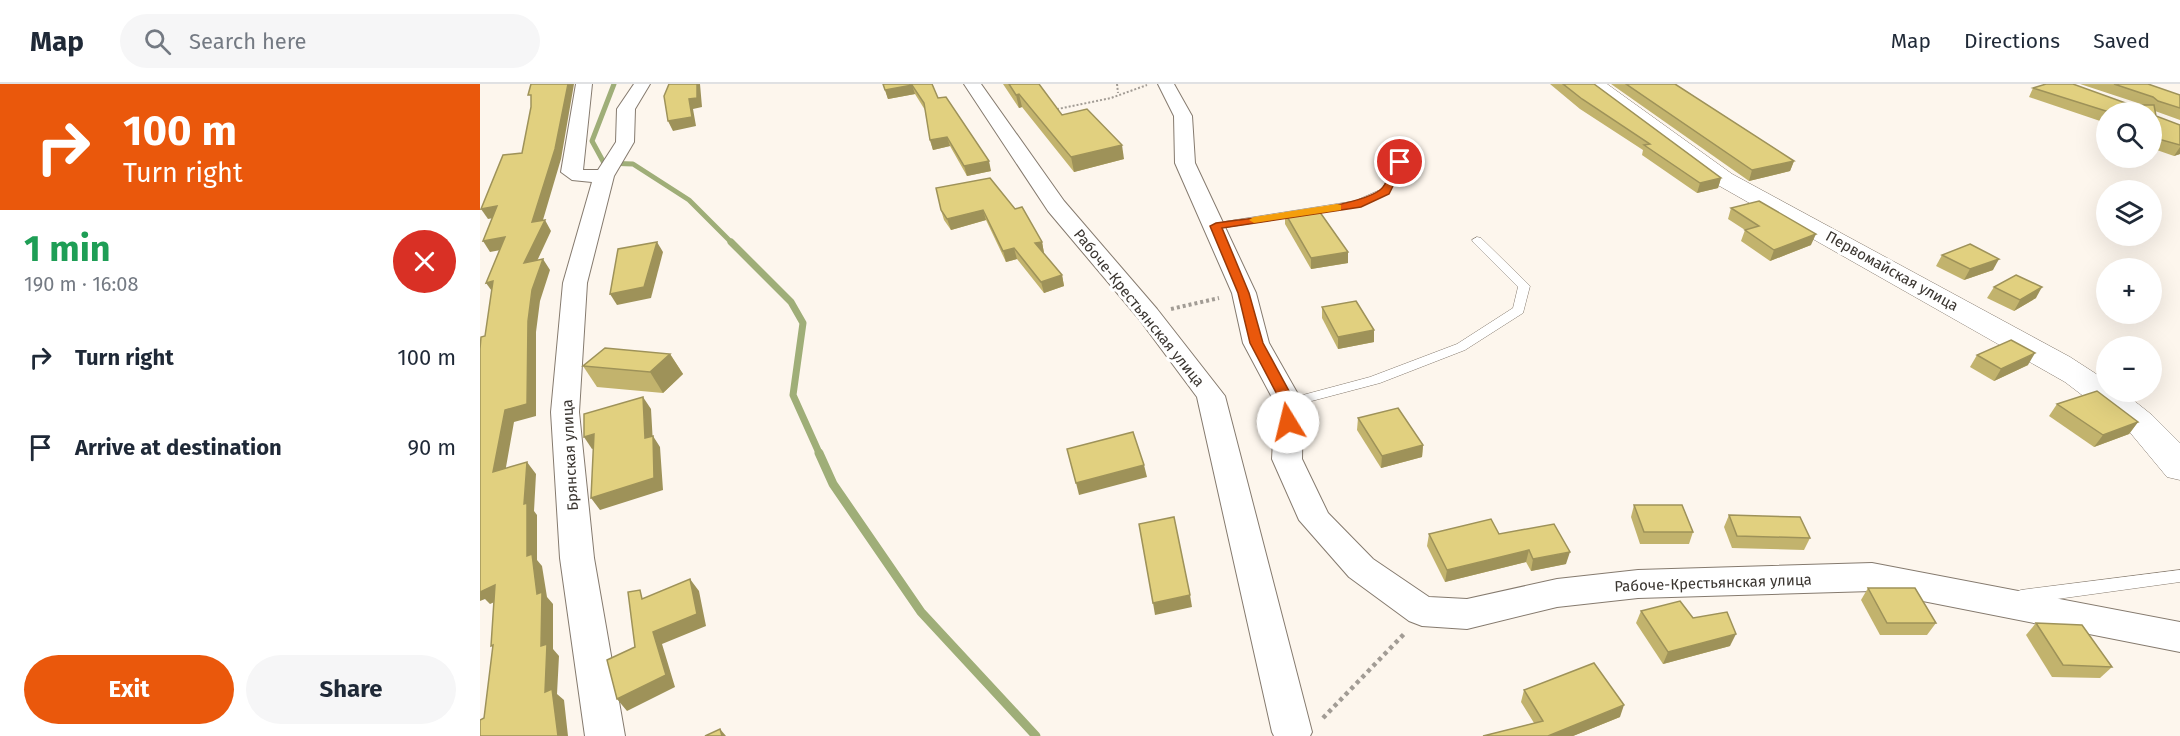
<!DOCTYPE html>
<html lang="en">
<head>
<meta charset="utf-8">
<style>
  body { margin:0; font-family:"Fira Sans",sans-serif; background:#f6f6f7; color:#1f2937; height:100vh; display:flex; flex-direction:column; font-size:22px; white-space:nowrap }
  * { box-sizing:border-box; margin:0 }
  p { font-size:20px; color:#747a83 }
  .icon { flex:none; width:33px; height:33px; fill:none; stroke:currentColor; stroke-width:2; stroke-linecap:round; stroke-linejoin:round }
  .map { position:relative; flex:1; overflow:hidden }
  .details { display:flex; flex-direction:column; background:#fff; width:480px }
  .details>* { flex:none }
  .top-card { background:#ea580c; color:#fff; overflow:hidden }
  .tools { position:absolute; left:1616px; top:18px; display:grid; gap:12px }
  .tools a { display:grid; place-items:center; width:66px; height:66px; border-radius:50%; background:#fff; box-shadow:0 6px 24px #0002; font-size:30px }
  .pin { position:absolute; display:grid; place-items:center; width:51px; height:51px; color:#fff; margin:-26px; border:3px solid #fff; border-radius:50%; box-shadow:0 2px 6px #0007 }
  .me { position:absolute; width:66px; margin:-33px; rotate:351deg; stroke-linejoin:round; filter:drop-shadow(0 0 4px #0008) }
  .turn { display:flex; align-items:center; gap:21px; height:126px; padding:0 24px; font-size:27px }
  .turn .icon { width:78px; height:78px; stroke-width:2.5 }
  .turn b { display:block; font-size:42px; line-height:51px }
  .round { display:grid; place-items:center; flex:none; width:63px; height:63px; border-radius:32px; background:#f6f6f7 }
  .headline { display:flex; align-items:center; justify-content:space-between; height:102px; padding:0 24px }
  h1 { font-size:36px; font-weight:700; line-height:45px; color:#1e9e55 }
  .primary-button { display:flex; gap:12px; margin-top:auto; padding:12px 24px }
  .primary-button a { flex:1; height:69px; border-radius:36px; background:#ea580c; color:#fff; font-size:24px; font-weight:700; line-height:69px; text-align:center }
  .primary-button a+a { background:#f6f6f7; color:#1f2937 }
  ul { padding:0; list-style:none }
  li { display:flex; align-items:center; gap:18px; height:90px; padding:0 24px }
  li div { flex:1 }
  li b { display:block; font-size:22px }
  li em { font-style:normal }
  header { display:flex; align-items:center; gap:36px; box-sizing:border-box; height:84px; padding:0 30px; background:#fff; border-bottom:2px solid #e0e1e3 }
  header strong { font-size:28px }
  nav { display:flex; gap:33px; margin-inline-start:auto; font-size:21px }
  .search { width:420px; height:54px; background:#f6f6f7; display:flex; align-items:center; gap:15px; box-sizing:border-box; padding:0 21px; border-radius:33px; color:#747a83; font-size:22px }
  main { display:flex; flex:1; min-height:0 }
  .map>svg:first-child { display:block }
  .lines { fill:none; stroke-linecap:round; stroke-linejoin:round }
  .stream-far2 { stroke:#9fae78; stroke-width:5 }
  .stream-far1 { stroke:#9fae78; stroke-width:7 }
  .stream { stroke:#9fae78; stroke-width:9 }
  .service-casing { stroke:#857a6e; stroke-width:1 }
  .minor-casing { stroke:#857a6e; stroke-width:2 }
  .tertiary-casing { stroke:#857a6e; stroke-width:1 }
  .path-far2 { stroke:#a29c95; stroke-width:2; stroke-dasharray:2 2; stroke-linecap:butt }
  .path-far1 { stroke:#a29c95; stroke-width:4; stroke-dasharray:3 3; stroke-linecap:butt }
  .path { stroke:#a29c95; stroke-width:4.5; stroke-dasharray:4 4; stroke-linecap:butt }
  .service { fill:#fff; fill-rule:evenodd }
  .minor { fill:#fff; fill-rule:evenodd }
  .tertiary { fill:#fff; fill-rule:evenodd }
  .wall { fill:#c2b36d }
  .shaded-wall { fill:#9e9259 }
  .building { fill:#e1d07f; stroke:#9e9259; stroke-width:1.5 }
  .route { fill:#ea580c; stroke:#983908; stroke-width:1.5 }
  .slow { fill:#f59e0b }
  .labels { text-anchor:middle; stroke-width:6; stroke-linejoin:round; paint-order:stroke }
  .street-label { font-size:15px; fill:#3b3631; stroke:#fff }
</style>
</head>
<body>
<header>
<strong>Map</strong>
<div class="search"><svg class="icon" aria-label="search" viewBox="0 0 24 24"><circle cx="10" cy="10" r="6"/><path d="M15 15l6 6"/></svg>Search here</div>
<nav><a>Map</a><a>Directions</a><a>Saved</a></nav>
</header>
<main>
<section class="details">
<div class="top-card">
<div class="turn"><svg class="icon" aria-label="right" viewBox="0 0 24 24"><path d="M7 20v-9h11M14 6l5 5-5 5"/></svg><div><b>100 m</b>Turn right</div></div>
</div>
<div class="headline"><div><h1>1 min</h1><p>190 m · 16:08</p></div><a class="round" style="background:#d93025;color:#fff"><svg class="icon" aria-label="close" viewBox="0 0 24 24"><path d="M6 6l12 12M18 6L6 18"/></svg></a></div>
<ul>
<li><svg class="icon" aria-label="right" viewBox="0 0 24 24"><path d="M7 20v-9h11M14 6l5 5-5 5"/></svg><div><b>Turn right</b></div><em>100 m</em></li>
<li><svg class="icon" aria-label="arrive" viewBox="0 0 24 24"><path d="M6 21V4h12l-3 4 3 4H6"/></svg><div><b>Arrive at destination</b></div><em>90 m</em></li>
</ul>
<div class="primary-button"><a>Exit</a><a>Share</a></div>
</section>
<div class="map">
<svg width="1700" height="652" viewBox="0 0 1700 652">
  <rect width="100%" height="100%" fill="#fdf6ed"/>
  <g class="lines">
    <polyline class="stream-far2" points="134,0 112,57 124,79 153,80 209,116 252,159"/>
    <polyline class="stream-far1" points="251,158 311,218 323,239 313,311 340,371"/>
    <polyline class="stream" points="339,369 353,400 441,528 556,652"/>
    <g class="service-casing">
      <g id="service">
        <polygon points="917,77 925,79 909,109 881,122 736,145 731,142 736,139 875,117 902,105"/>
        <polygon points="997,153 1001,154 1050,202 1043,229 985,266 900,299 809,323 804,322 802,319 804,316 890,293 977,260 1033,224 1038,203 993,158 992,156"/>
        <polygon points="1700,486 1700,498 1541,520 1535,518 1533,513 1535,508 1541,506"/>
      </g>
    </g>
    <g class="minor-casing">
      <g id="minor">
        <polygon points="96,0 112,0 103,86 118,86 136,58 137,25 154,0 170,0 155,25 154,58 134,92 107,199 99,328 114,474 145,652 105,652 80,474 71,328 83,199 112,98 92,96 81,88"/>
        <polygon points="484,0 501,0 584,117 677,225 745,312 832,648 830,652 794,652 792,648 717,313 659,235 568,127"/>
        <polygon points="678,0 694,0 712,32 715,79 776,209 789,259 823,319 822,375 848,429 893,475 949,513 987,515 1077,495 1158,486 1392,479 1700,538 1700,568 1392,507 1158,514 1077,523 987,545 942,542 929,537 869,493 819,436 792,375 795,319 763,259 752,209 695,79 694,32"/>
      </g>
    </g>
    <g class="tertiary-casing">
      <polygon id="tertiary" points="1104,0 1127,0 1252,90 1590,273 1624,295 1626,308 1643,308 1672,331 1700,359 1700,396 1687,393 1648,346 1585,298 1236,100"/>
    </g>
    <g class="path-far2">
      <polyline points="637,0 638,9"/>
      <polyline points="573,26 631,14 667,1"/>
    </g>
    <polyline class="path-far1" points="691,225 739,214"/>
    <polyline class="path" points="843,634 925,549"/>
    <use href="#service" class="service"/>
    <use href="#minor" class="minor"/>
    <use href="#tertiary" class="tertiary"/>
  </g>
  <g class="wall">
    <polygon points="403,0 452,0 458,14 511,87 487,92 470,62 453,66 450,56 445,26 435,10 408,15"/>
    <polygon points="523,0 559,0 582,31 644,75 594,88 542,23 539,24"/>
    <polygon points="1070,0 1114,0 1241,94 1238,104 1217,109 1162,71 1163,66 1100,25"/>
    <polygon points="1131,0 1195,0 1314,77 1310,87 1269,97"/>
    <polygon points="1600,0 1668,0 1700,11 1700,36 1675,27 1676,32 1700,41 1700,70 1694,72 1671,64 1671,28 1626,28 1626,39 1549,13 1553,4 1651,21 1664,21"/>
    <polygon points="510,94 562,158 564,169 563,169 582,191 584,202 564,209 537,175 526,178 506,136 471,146 464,136 461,126"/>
    <polygon points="1251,124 1331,161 1290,177 1261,157 1265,146 1248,135"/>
    <polygon points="805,129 868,179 831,185 805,140"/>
    <polygon points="1462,171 1513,186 1484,196 1456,182"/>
    <polygon points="1514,203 1556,214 1534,227 1507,214"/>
    <polygon points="842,223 894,246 894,258 858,265 842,234"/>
    <polygon points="190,270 203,290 183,309 117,303 103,282"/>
    <polygon points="1497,271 1548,281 1514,297 1490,283"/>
    <polygon points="1577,320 1658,338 1649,350 1614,363 1569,332"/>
    <polygon points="878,334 943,361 942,373 901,384 877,346"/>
    <polygon points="1154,421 1213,448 1209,460 1160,460 1151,433"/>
    <polygon points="1249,431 1330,454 1324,466 1252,464 1244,443"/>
    <polygon points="949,450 1019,450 1086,480 1051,487 1046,478 965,498 947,462"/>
    <polygon points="1388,504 1456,539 1447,551 1400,551 1381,516"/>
    <polygon points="1161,527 1213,534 1250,562 1183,580 1156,539"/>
    <polygon points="1556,539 1632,583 1620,594 1572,593 1546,551"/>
    <polygon points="1044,606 1140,633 1093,652 1003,652 1054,639 1041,618"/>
  </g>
  <g class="shaded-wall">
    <polygon points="88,0 94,0 81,75 60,146 65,136 71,147 51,190 44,179 52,138"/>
    <polygon points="217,0 220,0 222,23 213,25 216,42 193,47 188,37 209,15"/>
    <polygon points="432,1 435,10 408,15 405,6"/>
    <polygon points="539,10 542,23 539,24 536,11"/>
    <polygon points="467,53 470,62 453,66 450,56"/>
    <polygon points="642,61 644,75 594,88 591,73"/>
    <polygon points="1700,63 1700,70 1694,72"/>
    <polygon points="509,77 511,87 487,92 484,82"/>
    <polygon points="1314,77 1310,87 1269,97 1272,86"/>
    <polygon points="1241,94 1238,104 1217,109 1220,99"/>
    <polygon points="17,122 24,132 8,135 1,125"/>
    <polygon points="503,126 506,136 471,146 467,135"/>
    <polygon points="1336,150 1331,161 1290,177 1294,166"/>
    <polygon points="25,153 32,164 10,168 3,157"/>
    <polygon points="177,158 183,168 171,214 137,221 130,210"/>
    <polygon points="562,158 564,169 558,170 555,159"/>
    <polygon points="534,164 537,175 526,178 523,167"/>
    <polygon points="868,168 868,179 831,185 831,174"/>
    <polygon points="63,175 70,186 60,217 56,248 56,332 34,338 23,400 13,388 25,326 48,237 52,206"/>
    <polygon points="1519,175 1513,186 1484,196 1490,185"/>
    <polygon points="582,191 584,202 564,209 561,198"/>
    <polygon points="13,197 14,210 6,199"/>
    <polygon points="1562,203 1556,214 1534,227 1540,216"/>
    <polygon points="894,246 894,258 858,265 858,253"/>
    <polygon points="1555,269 1548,281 1514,297 1521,285"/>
    <polygon points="190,270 203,290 183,309 170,288"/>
    <polygon points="163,313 171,325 173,360 173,352 180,363 183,406 120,426 111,414 165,354"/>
    <polygon points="1658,338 1649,350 1614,363 1623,351"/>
    <polygon points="114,350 122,362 112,365 104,353"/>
    <polygon points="943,361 942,373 901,384 902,372"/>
    <polygon points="47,378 56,390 54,427 57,431 57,476 62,482 67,513 73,520 73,565 79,572 77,610 84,616 88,652 78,652 65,608 57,510 47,472 44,420"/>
    <polygon points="664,381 667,393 599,411 596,399"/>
    <polygon points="1049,466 1046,478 965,498 967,486"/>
    <polygon points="1090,468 1086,480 1051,487 1053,475"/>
    <polygon points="210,495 219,507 226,542 182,560 195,603 147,627 137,615 173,548"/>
    <polygon points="15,501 26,513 10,520 5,515 0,517 0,504"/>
    <polygon points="710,511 712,523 675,531 673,519"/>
    <polygon points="1256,550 1250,562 1183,580 1188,568"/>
    <polygon points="1144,621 1140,633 1093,652 1068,652"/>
    <polygon points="240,645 246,652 242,652"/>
  </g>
  <g class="building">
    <polygon points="51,0 88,0 75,65 52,138 65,136 44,179 63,175 52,206 48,237 47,320 25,326 13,388 47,378 44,420 47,419 47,472 52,470 57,510 62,508 61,562 67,560 65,608 72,605 78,652 0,652 0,636 4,634 13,561 11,562 15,501 0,508 0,265 1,253 5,252 13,197 6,199 25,153 3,157 17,122 1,125 23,71 42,69 51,23 51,11 48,11"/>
    <polygon points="189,0 217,0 217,14 209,15 212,33 188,37 184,12"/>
    <polygon points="403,0 452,0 458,14 466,13 509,77 484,82 467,53 450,56 444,19 432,1 405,6"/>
    <polygon points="529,0 559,0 582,31 607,25 642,61 591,73 539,10 536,11"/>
    <polygon points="1083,0 1114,0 1241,94 1220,99 1164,61 1170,60 1102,15"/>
    <polygon points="1146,0 1195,0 1314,77 1272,86"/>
    <polygon points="1566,0 1593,0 1651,21 1674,21 1676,32 1700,41 1700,61 1671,53 1671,28 1629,28 1553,4"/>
    <polygon points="1634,0 1668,0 1700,11 1700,24 1678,17 1673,13"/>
    <polygon points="510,94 535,125 542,123 562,158 555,159 582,191 561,198 534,164 523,167 503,126 467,135 461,126 456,104"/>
    <polygon points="1279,117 1336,150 1294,166 1265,146 1279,142 1251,124"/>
    <polygon points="837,124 868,168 831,174 805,129"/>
    <polygon points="177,158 164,203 130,210 138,165"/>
    <polygon points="1490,160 1519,175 1490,185 1462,171"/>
    <polygon points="1536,191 1562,203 1540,216 1514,203"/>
    <polygon points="876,217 894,246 858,253 842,223"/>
    <polygon points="1531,256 1555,269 1521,285 1497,271"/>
    <polygon points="125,264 190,270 170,288 103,282"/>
    <polygon points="1617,307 1658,338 1623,351 1577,320"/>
    <polygon points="163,313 165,354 173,352 174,394 111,414 114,350 104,353 104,330"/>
    <polygon points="918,324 943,361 902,372 878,334"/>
    <polygon points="653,348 664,381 596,399 587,365"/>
    <polygon points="1154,421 1202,421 1213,448 1164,448"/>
    <polygon points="1249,431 1320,433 1330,454 1257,452"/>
    <polygon points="694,433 710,511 673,519 659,440"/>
    <polygon points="1011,435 1019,450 1074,440 1090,468 1053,475 1049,466 967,486 949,450"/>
    <polygon points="210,495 217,530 173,548 186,591 137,615 127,576 155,563 148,508 160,506 162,515"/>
    <polygon points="1388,504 1435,504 1456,539 1407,539"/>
    <polygon points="1200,517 1213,534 1247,528 1256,550 1188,568 1161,527"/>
    <polygon points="1556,539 1602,541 1632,583 1583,581"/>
    <polygon points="1114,579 1144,621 1068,652 1003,652 1063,637 1044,606"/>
    <polygon points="240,645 242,652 225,652"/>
  </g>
  <path class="route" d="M920,76L925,78L909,110L881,123L742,144L769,209L783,259L816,320L813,341H803L802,320L770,259L758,209L730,142L736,139C770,134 877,124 900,106C910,99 909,81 920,76Z"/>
  <polygon class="slow" points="857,120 861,121 861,126 774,139 769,136 774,133"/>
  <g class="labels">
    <g class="street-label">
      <text transform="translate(1412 187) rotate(29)" y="5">Первомайская улица</text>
      <text transform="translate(659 224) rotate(51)" y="5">Рабоче-Крестьянская улица</text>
      <text transform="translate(90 371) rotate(-93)" y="5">Брянская улица</text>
      <text transform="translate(1233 499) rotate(-2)" y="5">Рабоче-Крестьянская улица</text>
    </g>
  </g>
</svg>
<div class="tools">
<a><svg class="icon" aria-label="search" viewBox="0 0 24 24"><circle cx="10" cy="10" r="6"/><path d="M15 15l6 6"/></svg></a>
<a><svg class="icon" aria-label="layers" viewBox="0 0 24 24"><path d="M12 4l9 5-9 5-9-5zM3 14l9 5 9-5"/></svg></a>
<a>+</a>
<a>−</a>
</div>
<div class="pin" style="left:920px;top:78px;background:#d93025"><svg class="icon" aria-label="arrive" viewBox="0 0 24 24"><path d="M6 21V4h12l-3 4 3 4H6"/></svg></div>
<svg class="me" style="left:808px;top:338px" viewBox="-20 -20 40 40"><circle r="19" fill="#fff"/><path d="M0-13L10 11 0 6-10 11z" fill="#ea580c"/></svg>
</div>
</main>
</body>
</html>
